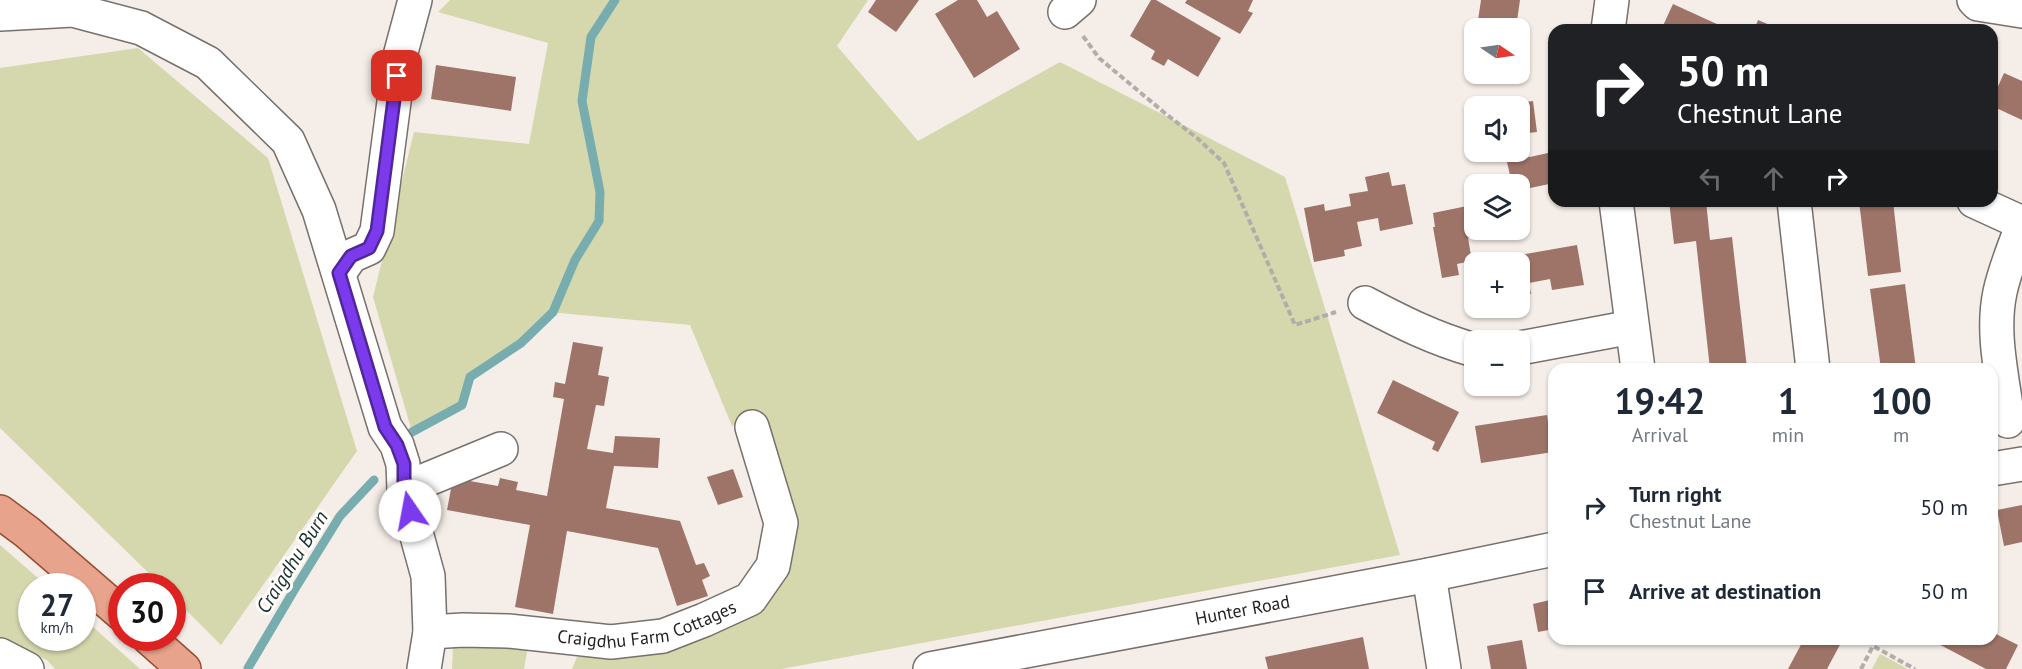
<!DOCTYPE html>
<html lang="en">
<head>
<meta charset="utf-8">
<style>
  body { margin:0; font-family:"PT Sans",sans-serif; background:#f2f2f3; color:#1f2937; height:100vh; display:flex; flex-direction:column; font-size:22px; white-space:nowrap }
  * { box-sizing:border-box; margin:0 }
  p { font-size:20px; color:#747a83 }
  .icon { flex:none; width:33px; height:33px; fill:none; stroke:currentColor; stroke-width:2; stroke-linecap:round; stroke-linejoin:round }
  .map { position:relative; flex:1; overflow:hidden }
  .details { position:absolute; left:1548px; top:363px; width:450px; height:282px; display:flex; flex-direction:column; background:#fff; border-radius:18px; box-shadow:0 2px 4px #0004 }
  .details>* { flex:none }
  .hud { position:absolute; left:1548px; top:24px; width:450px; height:183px; border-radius:18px; box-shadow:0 2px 4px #0004; background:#202124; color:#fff; overflow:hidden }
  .needle { width:39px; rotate:103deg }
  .buttons { position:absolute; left:1464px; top:18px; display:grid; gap:12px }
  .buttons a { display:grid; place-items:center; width:66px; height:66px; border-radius:12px; background:#fff; box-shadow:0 2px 4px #0004; font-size:30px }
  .speed { position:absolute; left:18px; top:573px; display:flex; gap:12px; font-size:30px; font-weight:700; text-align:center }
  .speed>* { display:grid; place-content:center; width:78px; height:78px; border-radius:50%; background:#fff; box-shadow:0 2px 4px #0004; line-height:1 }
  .speed small { font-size:15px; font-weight:400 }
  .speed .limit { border:9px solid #d22; background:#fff; color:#111 }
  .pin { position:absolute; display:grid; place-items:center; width:51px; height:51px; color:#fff; margin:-26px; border-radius:12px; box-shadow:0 3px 9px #0006 }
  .me { position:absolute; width:66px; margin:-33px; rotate:348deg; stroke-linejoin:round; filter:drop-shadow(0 0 4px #0008) }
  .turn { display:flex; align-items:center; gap:21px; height:126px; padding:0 30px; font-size:27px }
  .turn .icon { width:78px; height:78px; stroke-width:2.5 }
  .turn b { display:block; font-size:42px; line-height:51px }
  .lanes { display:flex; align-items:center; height:57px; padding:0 30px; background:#0003; justify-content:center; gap:30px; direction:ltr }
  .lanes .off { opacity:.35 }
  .eta { display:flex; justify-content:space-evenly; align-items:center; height:102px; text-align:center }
  .eta b { font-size:36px; font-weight:700; line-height:42px }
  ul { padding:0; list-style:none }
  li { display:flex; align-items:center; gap:18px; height:84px; padding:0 30px }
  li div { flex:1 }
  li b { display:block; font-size:22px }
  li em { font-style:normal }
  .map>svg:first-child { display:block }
  .green { fill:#d5d7ad }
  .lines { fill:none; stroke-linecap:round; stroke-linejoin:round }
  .stream { stroke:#78adaf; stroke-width:9 }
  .building { fill:#9e7468 }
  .minor-casing { stroke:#77706c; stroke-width:36 }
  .major-casing { stroke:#984d32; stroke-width:36 }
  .path { stroke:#b3ada9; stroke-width:4; stroke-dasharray:6 3; stroke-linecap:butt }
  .minor { stroke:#fff; stroke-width:33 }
  .major { stroke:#e7a38b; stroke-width:33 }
  .route-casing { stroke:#51269a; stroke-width:15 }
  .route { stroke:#7c3aed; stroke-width:10 }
  .labels { text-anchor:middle; stroke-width:6; stroke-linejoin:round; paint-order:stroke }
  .street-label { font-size:18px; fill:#221f1d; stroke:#fffcfa }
  .water-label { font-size:20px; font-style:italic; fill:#143031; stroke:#fffcfa }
</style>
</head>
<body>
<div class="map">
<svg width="2022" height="669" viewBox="0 0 2022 669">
  <rect width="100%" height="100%" fill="#f5eee8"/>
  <g class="green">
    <polygon points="450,0 868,0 837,46 918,141 1060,62 1285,177 1400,555 781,669 572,669 577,657 646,655 747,618 797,526 763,413 732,426 690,325 548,312 513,352 471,378 462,406 412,432 373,297 414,132 529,144 548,43 438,12"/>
    <polygon points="138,48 268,158 357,451 221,645 173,597 172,586 162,586 0,428 0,68"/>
    <polygon points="0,545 47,586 32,586 32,638 82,638 83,618 140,669 55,669 47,660 0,639"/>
    <polygon points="510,640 528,647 524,669 452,669 453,647"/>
    <polygon points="1880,654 1908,669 1872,669"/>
  </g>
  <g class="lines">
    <g class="stream">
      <polyline points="412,432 462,405 470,377 521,343 553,312 575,260 599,221 600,192 582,101 591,37 615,0"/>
      <polyline points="248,668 296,587 340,516 374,480"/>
    </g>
  </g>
  <g class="building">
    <polygon points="876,0 919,0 896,32 868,12"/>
    <polygon points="958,0 977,0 987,17 997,11 1020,49 974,78 935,14"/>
    <polygon points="1151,0 1156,0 1221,38 1198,77 1168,59 1164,66 1151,59 1155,51 1130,36"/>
    <polygon points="1187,0 1253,0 1248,11 1253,13 1240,34 1185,3"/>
    <polygon points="1481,0 1520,0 1517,21 1505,20 1503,28 1477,27"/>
    <polygon points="1673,4 1730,30 1661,30"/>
    <polygon points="1758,20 1782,30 1754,30"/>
    <polygon points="436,65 516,77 511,111 431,99"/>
    <polygon points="2004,73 2022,81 2022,120 1992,106 1992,100"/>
    <polygon points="1481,74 1519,74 1520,75 1482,80"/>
    <polygon points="1533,101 1537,132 1520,134 1520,106 1503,105"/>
    <polygon points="1548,153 1554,183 1520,190 1520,184 1512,184 1507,162"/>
    <polygon points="1389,172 1392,186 1405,184 1413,224 1380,231 1378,218 1357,222 1362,246 1344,250 1345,256 1314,262 1304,208 1324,204 1325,211 1351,206 1349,194 1368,191 1365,177"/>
    <polygon points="1669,201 1706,201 1710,240 1732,237 1747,368 1710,369 1696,241 1674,244"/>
    <polygon points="1859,201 1893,201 1901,272 1868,276"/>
    <polygon points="1472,205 1474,230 1477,230 1478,236 1468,238 1472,261 1457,264 1459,275 1442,278 1433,227 1435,227 1433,213"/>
    <polygon points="1577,245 1584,285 1552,290 1550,279 1529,283 1531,294 1520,296 1520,262 1492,262 1491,260"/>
    <polygon points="1905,284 1916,369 1881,369 1870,289"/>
    <polygon points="573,342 603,347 598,375 609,377 604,406 596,405 587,449 613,453 615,436 660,438 658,468 614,466 606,508 680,521 696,565 704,563 710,576 702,580 708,596 677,606 658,548 567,531 553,614 515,607 530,525 447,510 453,478 498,486 500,478 518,482 516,490 547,496 564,399 553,397 555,382 565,384"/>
    <polygon points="1393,380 1459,412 1438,452 1432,449 1435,442 1377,413"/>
    <polygon points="1547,415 1553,452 1481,463 1475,426"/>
    <polygon points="733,469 743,497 718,505 707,477"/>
    <polygon points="2022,505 2022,542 2004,546 1997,510"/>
    <polygon points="1554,599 1554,629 1538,632 1533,604"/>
    <polygon points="1992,632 2018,645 2006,669 1986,669 1929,639 1992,639"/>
    <polygon points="1363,637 1369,669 1268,669 1265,657"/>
    <polygon points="1804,639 1843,639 1827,669 1788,669"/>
    <polygon points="1522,640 1527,669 1491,669 1487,646"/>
  </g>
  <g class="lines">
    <g class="minor-casing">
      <g id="minor">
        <polyline points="1974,0 1978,4 2022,11"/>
        <polyline points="1065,12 1079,0"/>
        <polyline points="0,14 73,10 141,28 208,63 288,141 319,210 385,427 397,445 403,464 404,489 428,576 430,632 424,669"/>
        <polyline points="1608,30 1612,0"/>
        <polyline points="1616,201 1638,369"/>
        <polyline points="1794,201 1813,369"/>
        <polyline points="1974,201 2022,223"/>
        <polyline points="339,273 351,256 369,248 377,231 400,56 415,0"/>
        <path d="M1365,303C1403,323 1433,338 1474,350"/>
        <polyline points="1520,348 1632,327"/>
        <path d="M2008,421C2003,379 1991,334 2000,292C2005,269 2014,248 2022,226"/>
        <polyline points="1992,469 2022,464"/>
        <polyline points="404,489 501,449"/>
        <polyline points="1429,575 1444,669"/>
        <path id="s1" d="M430,632L463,630L508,631L611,642L663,636L704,620L750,599L773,566L781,523L752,427"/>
        <polyline points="0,655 27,669"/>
        <path id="s2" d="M930,669L1429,575L1554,549"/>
      </g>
    </g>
    <g class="major-casing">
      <g id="major">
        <polyline points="0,512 27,532 122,614"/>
        <polyline points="149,638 184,669"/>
      </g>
    </g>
    <g class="path">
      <polyline points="1083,36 1099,58 1166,114 1197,138 1224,163 1295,325 1336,312"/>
      <polyline points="1870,639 1873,646 1915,669"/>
      <polyline points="1861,669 1873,646"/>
    </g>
    <use href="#minor" class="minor"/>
    <use href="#major" class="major"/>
  </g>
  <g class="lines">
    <g class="route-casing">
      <polyline id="route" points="397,76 377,231 369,248 351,256 339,273 385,427 397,445 404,464 404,489 410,511"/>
    </g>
    <use href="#route" class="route"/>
  </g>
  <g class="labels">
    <g class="street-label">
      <text dy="6" stroke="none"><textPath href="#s2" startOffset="318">Hunter Road</textPath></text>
      <text dy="6" stroke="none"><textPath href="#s1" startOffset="220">Craigdhu Farm Cottages</textPath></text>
    </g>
    <g class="water-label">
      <text transform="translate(292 562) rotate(-58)" y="7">Craigdhu Burn</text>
    </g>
  </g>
</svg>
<div class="buttons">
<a><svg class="needle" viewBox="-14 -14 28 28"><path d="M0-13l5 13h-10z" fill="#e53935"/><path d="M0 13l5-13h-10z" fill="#747a83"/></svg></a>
<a><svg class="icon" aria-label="sound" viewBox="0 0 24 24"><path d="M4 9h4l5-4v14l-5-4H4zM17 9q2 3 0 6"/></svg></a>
<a><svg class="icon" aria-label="layers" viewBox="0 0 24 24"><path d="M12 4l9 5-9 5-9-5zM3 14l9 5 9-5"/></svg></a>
<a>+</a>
<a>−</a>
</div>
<div class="speed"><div>27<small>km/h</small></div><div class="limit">30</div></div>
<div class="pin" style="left:397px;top:76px;background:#d93025"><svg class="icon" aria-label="arrive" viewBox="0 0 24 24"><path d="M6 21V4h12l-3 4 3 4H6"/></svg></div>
<svg class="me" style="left:410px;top:511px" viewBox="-20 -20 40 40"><circle r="19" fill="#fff"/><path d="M0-13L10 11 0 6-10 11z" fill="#7c3aed"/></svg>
<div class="hud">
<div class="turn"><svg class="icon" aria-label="right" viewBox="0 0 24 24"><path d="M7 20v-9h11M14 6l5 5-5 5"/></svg><div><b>50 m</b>Chestnut Lane</div></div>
<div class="lanes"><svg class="icon off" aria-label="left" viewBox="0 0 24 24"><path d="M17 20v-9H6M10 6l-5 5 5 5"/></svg><svg class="icon off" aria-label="ahead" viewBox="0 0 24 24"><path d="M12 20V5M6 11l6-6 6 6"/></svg><svg class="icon" aria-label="right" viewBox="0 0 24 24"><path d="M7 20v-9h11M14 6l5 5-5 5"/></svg></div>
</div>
<section class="details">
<div class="eta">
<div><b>19:42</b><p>Arrival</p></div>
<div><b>1</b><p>min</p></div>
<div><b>100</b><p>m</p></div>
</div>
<ul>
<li><svg class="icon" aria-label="right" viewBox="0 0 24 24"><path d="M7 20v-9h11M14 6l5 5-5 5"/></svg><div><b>Turn right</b><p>Chestnut Lane</p></div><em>50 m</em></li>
<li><svg class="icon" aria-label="arrive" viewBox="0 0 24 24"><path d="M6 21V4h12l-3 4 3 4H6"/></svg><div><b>Arrive at destination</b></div><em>50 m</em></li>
</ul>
</section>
</div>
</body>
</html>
